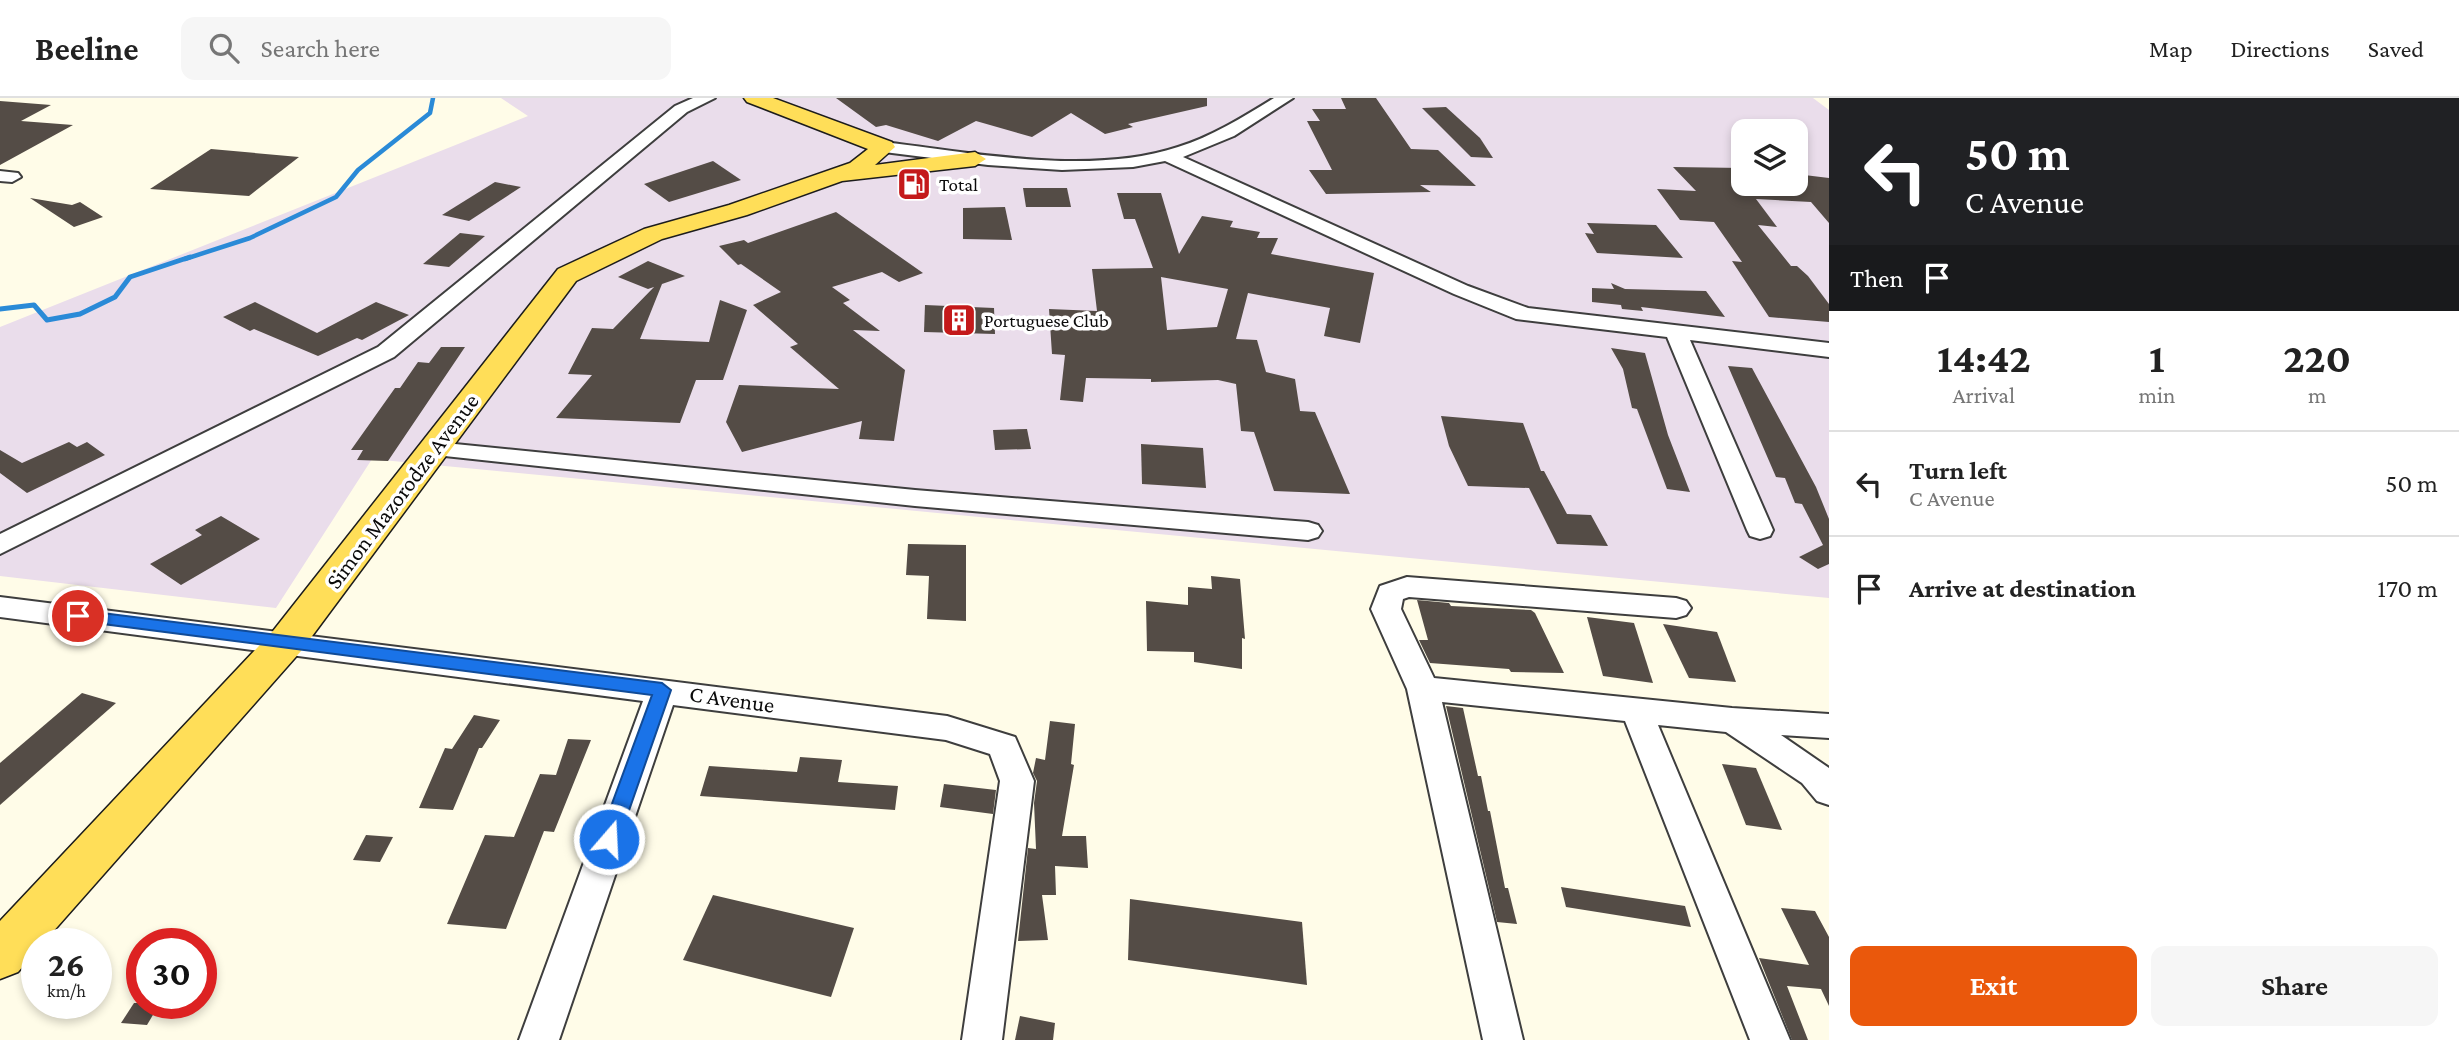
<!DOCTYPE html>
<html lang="en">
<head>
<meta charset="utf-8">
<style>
  body { margin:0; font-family:"Crimson Pro",serif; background:#f6f6f6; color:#222; height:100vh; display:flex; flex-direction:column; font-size:26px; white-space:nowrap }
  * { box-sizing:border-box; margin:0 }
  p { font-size:23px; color:#767676 }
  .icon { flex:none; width:38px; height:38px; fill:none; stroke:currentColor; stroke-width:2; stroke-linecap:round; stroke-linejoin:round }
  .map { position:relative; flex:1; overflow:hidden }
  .sheet { display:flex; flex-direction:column; background:#fff; width:630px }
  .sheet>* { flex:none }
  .top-card { background:#202124; color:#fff; overflow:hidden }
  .fabs { position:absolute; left:1731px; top:21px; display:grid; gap:14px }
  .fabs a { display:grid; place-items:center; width:77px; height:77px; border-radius:14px; background:#fff; box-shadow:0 4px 10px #0003; font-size:35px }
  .speed { position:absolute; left:21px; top:830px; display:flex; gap:14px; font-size:35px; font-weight:700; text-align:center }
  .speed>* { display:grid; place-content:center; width:91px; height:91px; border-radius:50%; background:#fff; box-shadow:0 4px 10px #0003; line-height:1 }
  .speed small { font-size:18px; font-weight:400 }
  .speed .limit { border:10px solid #d22; background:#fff; color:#111 }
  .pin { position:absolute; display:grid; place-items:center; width:60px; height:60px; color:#fff; margin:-30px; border:4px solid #fff; border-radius:50%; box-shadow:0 2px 7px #0007 }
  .me { position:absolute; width:77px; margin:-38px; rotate:19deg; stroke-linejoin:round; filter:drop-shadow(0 0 5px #0008) }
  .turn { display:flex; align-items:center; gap:24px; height:147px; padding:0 21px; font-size:32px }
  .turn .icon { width:91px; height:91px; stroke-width:2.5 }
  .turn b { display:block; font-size:49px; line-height:60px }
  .then { display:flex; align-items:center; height:66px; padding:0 21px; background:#0003; gap:14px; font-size:26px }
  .eta { display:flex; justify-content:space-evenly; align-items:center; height:119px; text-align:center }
  .eta b { font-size:42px; font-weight:700; line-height:49px }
  .primary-button { display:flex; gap:14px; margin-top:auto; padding:14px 21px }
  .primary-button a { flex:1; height:80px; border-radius:14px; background:#ea580c; color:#fff; font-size:28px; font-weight:700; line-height:80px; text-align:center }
  .primary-button a+a { background:#f6f6f6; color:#222 }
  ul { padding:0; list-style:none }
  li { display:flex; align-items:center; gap:21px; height:105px; padding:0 21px; border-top:2px solid #e0e0e0 }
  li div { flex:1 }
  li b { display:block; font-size:26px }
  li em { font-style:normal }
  header { display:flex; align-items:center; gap:42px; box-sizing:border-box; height:98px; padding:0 35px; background:#fff; border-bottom:2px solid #e0e0e0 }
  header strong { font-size:33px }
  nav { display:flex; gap:38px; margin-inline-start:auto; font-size:24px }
  .search { width:490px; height:63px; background:#f6f6f6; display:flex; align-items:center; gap:18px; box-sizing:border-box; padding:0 24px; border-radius:14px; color:#767676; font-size:26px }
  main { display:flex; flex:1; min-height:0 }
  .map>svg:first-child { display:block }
  .industrial { fill:#eaddeb; fill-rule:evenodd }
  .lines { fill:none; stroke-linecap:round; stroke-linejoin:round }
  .stream-far1 { stroke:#2a8ad7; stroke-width:4.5 }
  .stream { stroke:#2a8ad7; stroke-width:5 }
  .building { fill:#544c46; fill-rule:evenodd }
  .minor-casing { stroke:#3e3e3e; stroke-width:4 }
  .major-casing { stroke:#1c1c1c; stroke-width:3 }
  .minor { fill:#fff; fill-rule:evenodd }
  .major { fill:#ffde58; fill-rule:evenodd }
  .route { fill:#1a73e8; stroke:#114b97; stroke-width:2 }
  .labels { text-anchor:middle; stroke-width:7; stroke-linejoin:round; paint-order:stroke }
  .far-poi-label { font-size:19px; fill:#0b0b0b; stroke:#fff; text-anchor:start }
  .street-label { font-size:23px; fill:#0b0b0b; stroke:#fff }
</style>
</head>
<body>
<header>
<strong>Beeline</strong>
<div class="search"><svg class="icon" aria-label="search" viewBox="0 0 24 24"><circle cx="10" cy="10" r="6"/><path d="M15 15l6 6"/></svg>Search here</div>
<nav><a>Map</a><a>Directions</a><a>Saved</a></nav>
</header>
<main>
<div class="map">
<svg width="1829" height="942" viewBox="0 0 1829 942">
  <rect width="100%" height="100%" fill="#fffce8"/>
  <path class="industrial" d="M501,0H1813L1829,12V500L372,361L276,510L0,478V229L528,18ZM1743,33H1796V86H1743Z"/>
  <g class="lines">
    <polyline class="stream-far1" points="185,161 250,140 336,99 358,72 430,15 433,0"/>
    <polyline class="stream" points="0,211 34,207 47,222 80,216 115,199 130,179 190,159"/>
  </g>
  <g class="building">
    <polygon points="836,0 1207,0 1207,8 1128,26 1133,29 1105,36 1071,15 1032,39 976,23 938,43 886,27 876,29"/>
    <polygon points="1341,0 1376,0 1411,51 1438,52 1476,88 1420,87 1431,94 1326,96 1309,72 1332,72 1307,23 1320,23 1312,11 1346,11"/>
    <polygon points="0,3 51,7 21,23 73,27 0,67"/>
    <polygon points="1446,9 1480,40 1493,60 1471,59 1422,10"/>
    <polygon points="211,51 299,59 249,98 150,91"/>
    <polygon points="713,63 741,82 669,104 644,86"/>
    <polygon points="1673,69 1743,70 1743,86 1751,95 1751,86 1796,86 1796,76 1829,80 1829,125 1811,104 1756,101 1777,129 1758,127 1791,168 1797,168 1808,178 1829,206 1829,224 1769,219 1732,163 1742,164 1714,124 1680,122 1657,91 1696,93"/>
    <polygon points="495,84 521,89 469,123 442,117"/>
    <polygon points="1023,90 1067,90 1071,109 1026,109"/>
    <path d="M1117,95H1161L1179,156L1202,118L1233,123L1230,129L1260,134L1257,140H1278L1271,156L1374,175L1360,245L1324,238L1330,210L1248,195L1236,241L1257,242L1266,274L1295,281L1300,313L1315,314L1350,396L1274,393L1254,334L1241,333L1236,286L1218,282L1151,284V281L1086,280L1083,304L1060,302L1065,257L1052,256L1049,211L1097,213L1092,171L1153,170L1135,121H1124ZM1161,179L1228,191L1217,229L1167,232Z"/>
    <polygon points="30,100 72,107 80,104 103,119 74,129"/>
    <polygon points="1005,109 1012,142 963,141 963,110"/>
    <polygon points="836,114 923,175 899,184 882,174 832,189 850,202 843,205 880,233 853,232 905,272 894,343 859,341 862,323 742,354 726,324 739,287 839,291 790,249 798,246 753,207 781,194 741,166 738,167 719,148 744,142 748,145"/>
    <polygon points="1587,125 1656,127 1683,160 1597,155 1585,135 1594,136"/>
    <polygon points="460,135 485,138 449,169 423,166"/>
    <polygon points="648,163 685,178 662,186 640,241 709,244 720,202 747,212 723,282 696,282 680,325 556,320 592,277 568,276 592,230 613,231 654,189 648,191 618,179"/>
    <polygon points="1611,185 1625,191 1706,193 1725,219 1641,209 1643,213 1622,211 1621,207 1592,204 1592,190 1614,191"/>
    <polygon points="255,204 317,235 376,204 409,217 362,242 357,240 318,258 254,231 250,233 223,219"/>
    <polygon points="925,207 994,210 995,236 924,234"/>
    <polygon points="441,249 465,249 388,363 357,362 363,352 351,352 395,290 400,290 418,264 429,265"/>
    <polygon points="1611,250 1645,255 1668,337 1690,394 1667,391 1637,311 1632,310 1623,271"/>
    <polygon points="1728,268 1752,270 1816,389 1829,421 1829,466 1818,471 1799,459 1823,447 1802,406 1795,405 1785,380 1776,379"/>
    <polygon points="1441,318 1523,325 1541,373 1544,373 1567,416 1591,417 1608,448 1557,446 1529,390 1468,388 1449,348"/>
    <polygon points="1027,331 1031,351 995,352 993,332"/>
    <polygon points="69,344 77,349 87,344 105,357 27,395 0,375 0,352 22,365"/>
    <polygon points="1141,346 1203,350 1206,390 1142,386"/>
    <polygon points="221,418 260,441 181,487 150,466 202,437 195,432"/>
    <polygon points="908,446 966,447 966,523 927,521 929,478 906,477"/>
    <polygon points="1211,478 1240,481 1245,541 1242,540 1242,571 1194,564 1194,554 1147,553 1146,503 1188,507 1188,489 1212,491"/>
    <polygon points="1417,502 1449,505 1451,508 1531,512 1535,515 1564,575 1511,574 1509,571 1430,565 1419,542 1428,542"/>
    <polygon points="1587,519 1634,525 1653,585 1603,578"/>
    <polygon points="1663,526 1717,534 1736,584 1689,580"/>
    <polygon points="82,595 116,605 0,707 0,665"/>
    <polygon points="1446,608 1463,610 1478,678 1481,678 1488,713 1490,713 1505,790 1508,790 1517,826 1497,824"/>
    <polygon points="474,617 500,622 482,650 479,650 453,712 419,710 445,650 452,651"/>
    <polygon points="1050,623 1075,626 1071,666 1074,667 1062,738 1086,738 1088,770 1055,768 1056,797 1042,797 1048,842 1018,843 1028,750 1036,751 1034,705 1037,683 1033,675 1036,660 1045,662"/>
    <polygon points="568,641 591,642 554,734 544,733 506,831 447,826 485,737 514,739 540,676 556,677"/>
    <polygon points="800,659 842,662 838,684 898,688 895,712 700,698 709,668 797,674"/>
    <polygon points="1722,666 1756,670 1782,732 1746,727"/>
    <polygon points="944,686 996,692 993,716 940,709"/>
    <polygon points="366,737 393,739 380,764 353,762"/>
    <polygon points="1561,789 1685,808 1691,829 1566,809"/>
    <polygon points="713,797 854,830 831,899 683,862"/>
    <polygon points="1130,801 1302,824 1307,887 1128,862"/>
    <polygon points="1781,810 1815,813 1829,839 1829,908 1821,891 1787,888 1808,942 1792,942 1759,860 1809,867"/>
    <polygon points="134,905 160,905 147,927 121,925"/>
    <polygon points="1020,918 1055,925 1053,942 1015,942"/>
  </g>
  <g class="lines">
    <g class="minor-casing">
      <g id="minor">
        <polygon points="693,0 715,0 687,14 394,259 0,456 0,436 378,249 675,8"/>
        <path d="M1274,0H1293L1234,38L1183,59L1468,188L1528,210L1829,245V259L1690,242L1773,432L1770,438L1760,441L1750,438L1747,432L1667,239L1516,221L1454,196L1165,63L1133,69L1062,72L988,67L884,54L875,49L884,44C974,55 1091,78 1178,49C1213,38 1243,19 1274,0Z"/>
        <polygon points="0,73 18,75 21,79 12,84 0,83"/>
        <polygon points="435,344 915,392 1308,424 1318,427 1322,433 1318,439 1308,442 915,408 426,356 423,351 426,346"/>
        <polygon points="1407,479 1676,500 1686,503 1691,510 1686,517 1676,520 1409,499 1403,501 1401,511 1434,580 1732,610 1829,616 1829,640 1781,637 1829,670 1829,707 1817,703 1802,685 1726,634 1658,627 1790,942 1750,942 1625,623 1442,604 1523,942 1483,942 1407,591 1371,511 1380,488"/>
        <polygon points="0,499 947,618 1015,639 1034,683 1002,942 962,942 1000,683 990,656 946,642 673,607 559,942 519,942 643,603 0,519"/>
      </g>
    </g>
    <g class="major-casing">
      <polygon id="major" points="744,0 773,0 892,44 895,49 875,67 975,54 986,61 975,68 842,83 747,117 662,141 576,183 301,553 43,845 37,845 37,852 18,874 0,881 0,823 273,533 558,171 644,131 729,107 850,65 868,51 747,4"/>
    </g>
    <use href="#minor" class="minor"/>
    <use href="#major" class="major"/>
  </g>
  <polygon class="route" points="78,512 662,585 671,592 619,741 616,747 602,747 599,741 652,597 72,522 70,518"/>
  <defs>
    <g id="fuel-square" transform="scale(1.75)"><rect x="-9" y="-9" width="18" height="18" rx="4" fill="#c4191a" stroke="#fff"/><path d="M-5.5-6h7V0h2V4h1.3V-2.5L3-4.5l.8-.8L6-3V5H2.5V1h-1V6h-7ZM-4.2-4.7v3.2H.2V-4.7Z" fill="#fff"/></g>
    <g id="building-square" transform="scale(1.75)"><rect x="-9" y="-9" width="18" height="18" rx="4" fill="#c4191a" stroke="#fff"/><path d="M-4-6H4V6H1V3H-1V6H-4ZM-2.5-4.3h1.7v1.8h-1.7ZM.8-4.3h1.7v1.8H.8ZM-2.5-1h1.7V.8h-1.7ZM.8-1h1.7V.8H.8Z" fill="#fff"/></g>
  </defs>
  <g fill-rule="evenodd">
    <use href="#fuel-square" x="914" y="86"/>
    <use href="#building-square" x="959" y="222"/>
  </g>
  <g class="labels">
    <g class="far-poi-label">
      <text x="939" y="93">Total</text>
      <text x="984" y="229">Portuguese Club</text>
    </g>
    <g class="street-label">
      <text transform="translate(402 393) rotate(-53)" y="8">Simon Mazorodze Avenue</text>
      <text transform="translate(732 601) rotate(8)" y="8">C Avenue</text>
    </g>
  </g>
</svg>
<div class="fabs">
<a><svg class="icon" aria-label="layers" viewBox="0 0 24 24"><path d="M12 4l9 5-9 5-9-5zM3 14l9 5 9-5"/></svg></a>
</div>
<div class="speed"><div>26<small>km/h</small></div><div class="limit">30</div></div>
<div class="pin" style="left:78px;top:518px;background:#d93025"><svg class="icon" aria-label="arrive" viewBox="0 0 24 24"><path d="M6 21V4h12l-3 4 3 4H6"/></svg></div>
<svg class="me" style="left:609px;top:741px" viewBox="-20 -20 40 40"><circle r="17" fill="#1a73e8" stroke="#fff" stroke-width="3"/><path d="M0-11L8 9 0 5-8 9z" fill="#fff"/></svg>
</div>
<section class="sheet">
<div class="top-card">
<div class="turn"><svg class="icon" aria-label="left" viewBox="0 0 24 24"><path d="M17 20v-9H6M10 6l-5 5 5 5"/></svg><div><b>50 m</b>C Avenue</div></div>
<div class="then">Then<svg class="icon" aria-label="arrive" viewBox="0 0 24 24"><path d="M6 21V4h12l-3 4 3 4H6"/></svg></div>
</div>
<div class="eta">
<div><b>14:42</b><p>Arrival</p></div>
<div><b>1</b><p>min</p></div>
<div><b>220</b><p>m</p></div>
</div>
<ul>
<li><svg class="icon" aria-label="left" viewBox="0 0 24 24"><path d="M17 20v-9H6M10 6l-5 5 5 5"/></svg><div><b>Turn left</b><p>C Avenue</p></div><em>50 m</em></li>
<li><svg class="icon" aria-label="arrive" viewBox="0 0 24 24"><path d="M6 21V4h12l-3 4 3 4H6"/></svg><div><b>Arrive at destination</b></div><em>170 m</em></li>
</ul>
<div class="primary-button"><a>Exit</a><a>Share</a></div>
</section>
</main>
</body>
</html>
